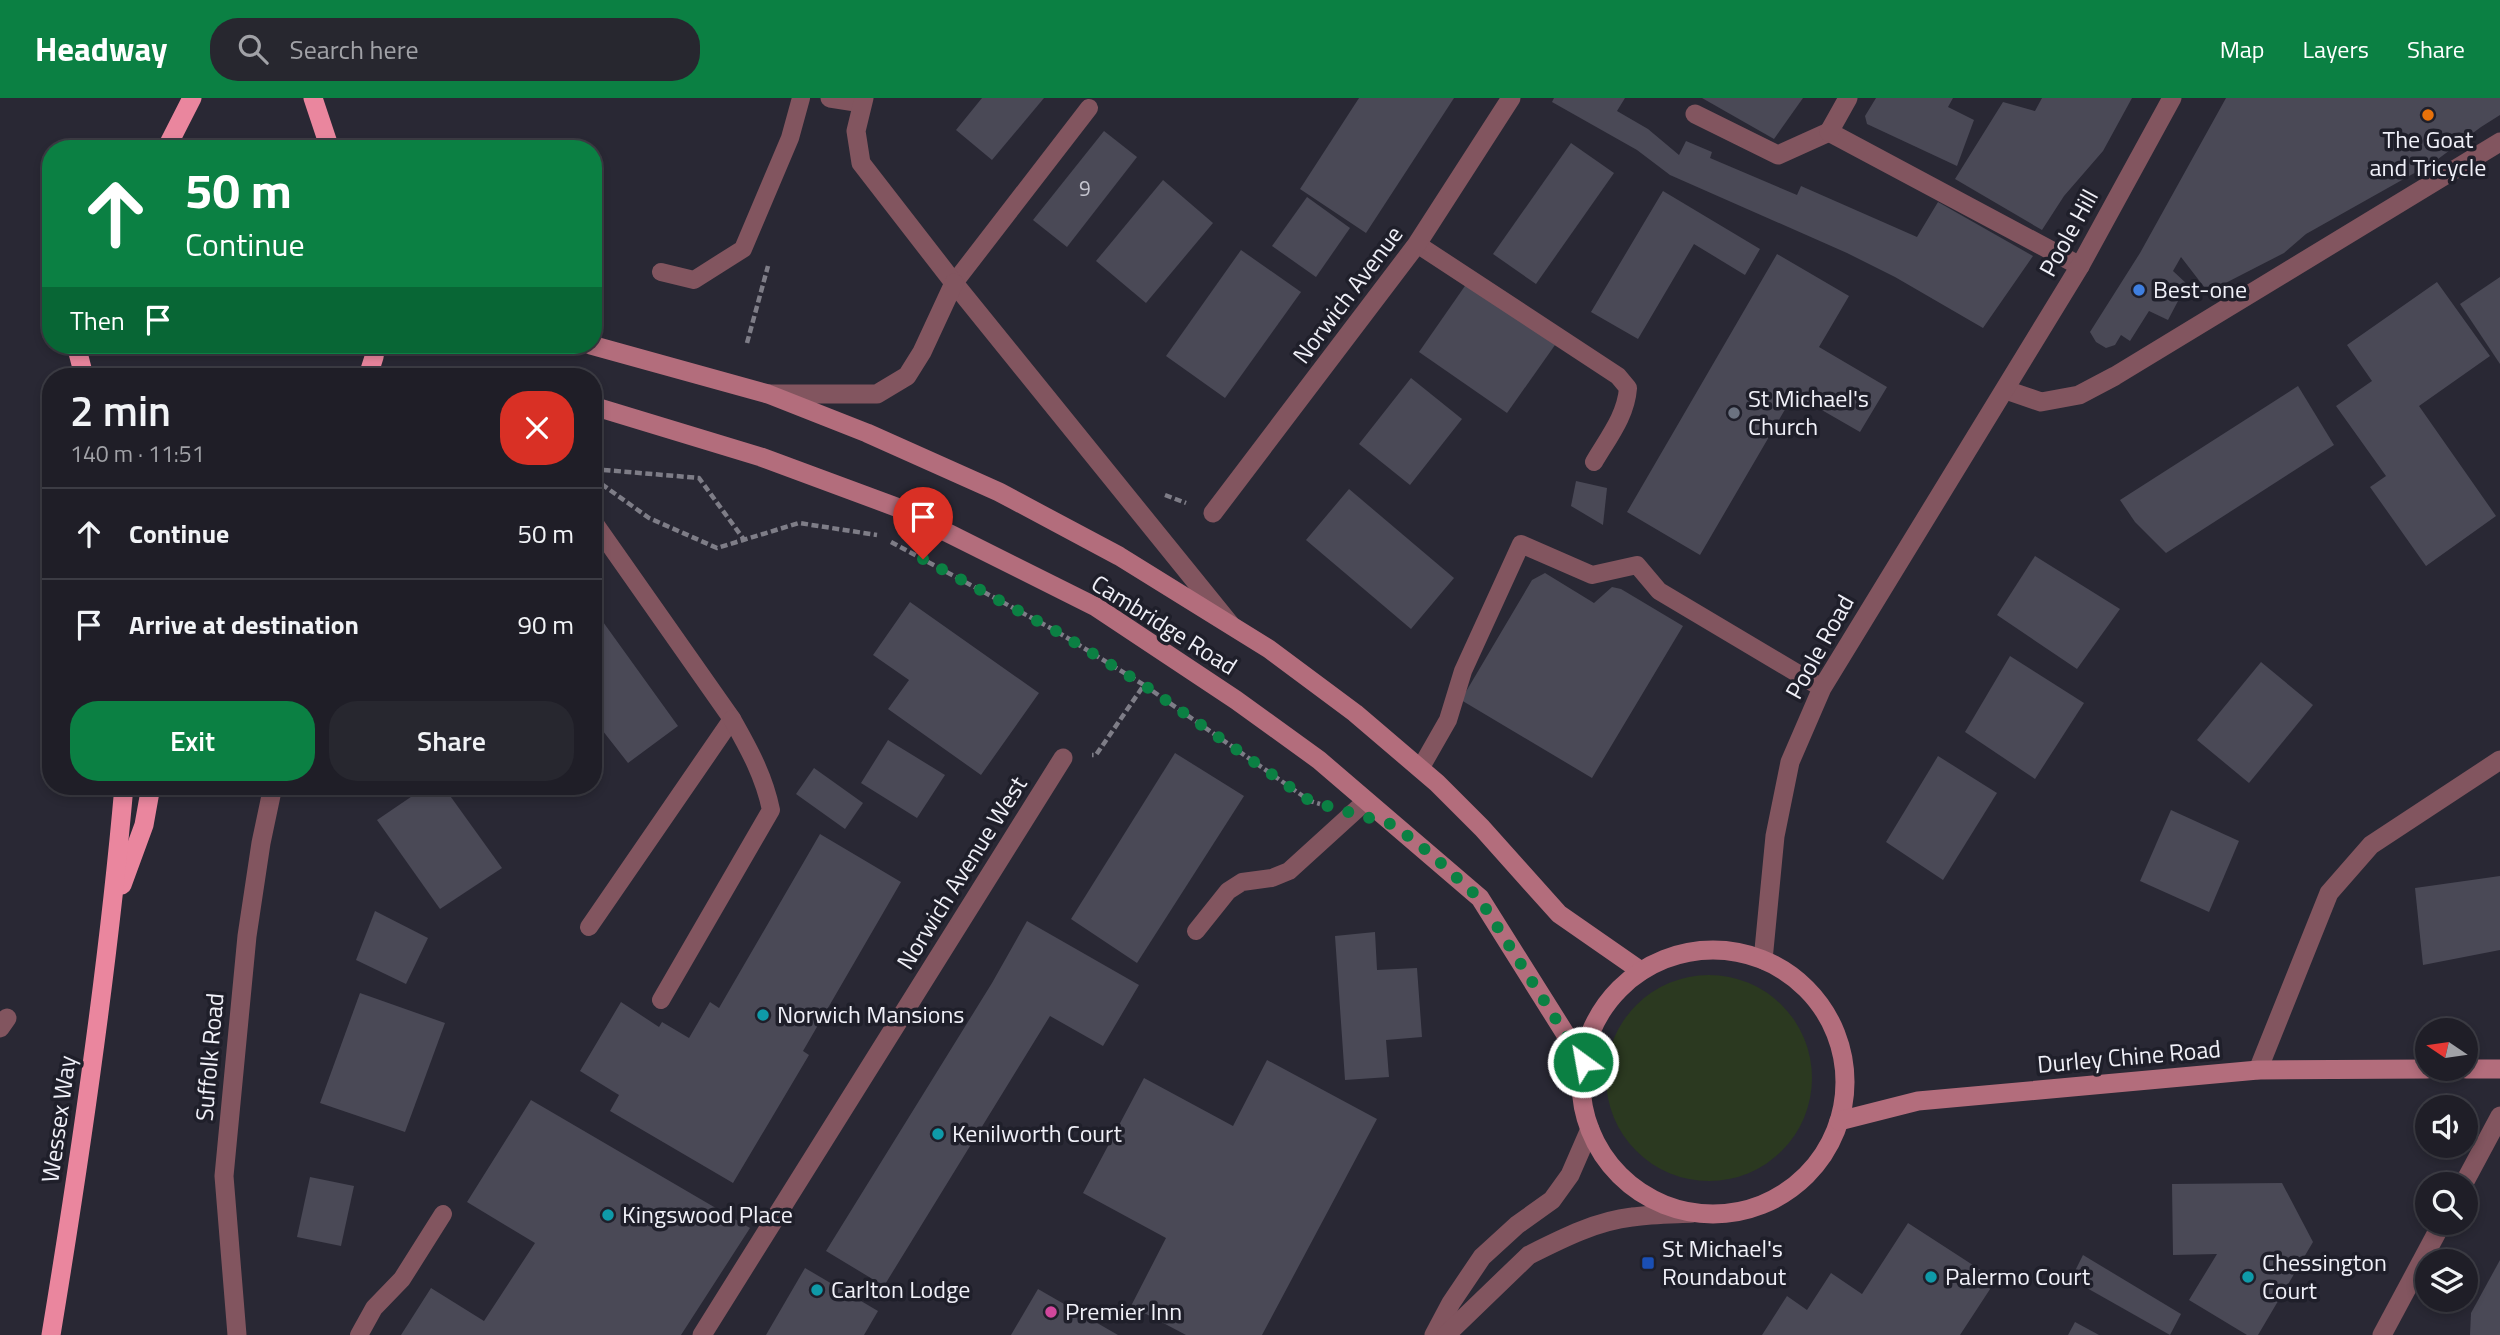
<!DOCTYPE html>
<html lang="en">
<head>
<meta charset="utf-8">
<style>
  body { margin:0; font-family:"Titillium Web",sans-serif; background:#27272f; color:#f1f3f6; height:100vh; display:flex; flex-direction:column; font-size:26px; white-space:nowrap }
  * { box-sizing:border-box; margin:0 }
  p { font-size:23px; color:#a1a2a7 }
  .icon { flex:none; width:38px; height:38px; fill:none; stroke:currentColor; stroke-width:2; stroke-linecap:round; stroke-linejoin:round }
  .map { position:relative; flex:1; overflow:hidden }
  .drawer { position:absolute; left:42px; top:270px; width:560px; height:427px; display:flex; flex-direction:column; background:#1f1e27; border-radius:28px; box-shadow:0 4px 10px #0003,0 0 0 2px #3c3c44 }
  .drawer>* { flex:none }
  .banner { position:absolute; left:42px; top:42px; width:560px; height:214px; border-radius:28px; box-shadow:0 4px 10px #0003,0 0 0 2px #3c3c44; background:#0b8043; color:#fff; overflow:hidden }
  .needle { width:46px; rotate:283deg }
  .tools { position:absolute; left:2415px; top:920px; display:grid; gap:14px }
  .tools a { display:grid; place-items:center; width:63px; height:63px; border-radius:50%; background:#1f1e27; box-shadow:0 4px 10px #0003,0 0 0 2px #3c3c44; font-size:35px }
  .pin { position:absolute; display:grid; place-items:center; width:60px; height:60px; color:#fff; margin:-72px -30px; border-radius:50% 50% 50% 0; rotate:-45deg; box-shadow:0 0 7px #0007 }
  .pin .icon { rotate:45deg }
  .me { position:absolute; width:77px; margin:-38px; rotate:328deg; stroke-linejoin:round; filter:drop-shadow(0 0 5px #0008) }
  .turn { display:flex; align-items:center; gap:24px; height:147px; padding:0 28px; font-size:32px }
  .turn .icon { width:91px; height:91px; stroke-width:2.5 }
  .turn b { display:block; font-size:49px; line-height:60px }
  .then { display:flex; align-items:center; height:66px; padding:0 28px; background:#0003; gap:14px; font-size:26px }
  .round { display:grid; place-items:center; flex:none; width:74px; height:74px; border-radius:28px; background:#27272f }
  .headline { display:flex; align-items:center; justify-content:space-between; height:119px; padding:0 28px }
  h1 { font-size:42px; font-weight:600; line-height:52px }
  .primary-button { display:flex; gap:14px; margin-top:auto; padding:14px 28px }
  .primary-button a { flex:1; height:80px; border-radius:28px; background:#0b8043; color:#fff; font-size:28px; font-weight:600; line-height:80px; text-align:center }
  .primary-button a+a { background:#27272f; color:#f1f3f6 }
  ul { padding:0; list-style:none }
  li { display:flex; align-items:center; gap:21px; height:91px; padding:0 28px; border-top:2px solid #3c3c44 }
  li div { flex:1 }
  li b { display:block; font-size:26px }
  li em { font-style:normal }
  header { display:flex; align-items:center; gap:42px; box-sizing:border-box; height:98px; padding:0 35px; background:#0b8043; color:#fff }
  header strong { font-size:33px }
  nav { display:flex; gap:38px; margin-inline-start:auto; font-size:24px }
  .search { width:490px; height:63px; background:#27272f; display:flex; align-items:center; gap:18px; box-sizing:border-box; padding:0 24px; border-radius:28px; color:#a1a2a7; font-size:26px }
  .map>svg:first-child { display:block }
  .green { fill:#2b3920 }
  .building { fill:#4a4956 }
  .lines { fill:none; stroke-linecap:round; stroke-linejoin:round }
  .path { stroke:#7e7d87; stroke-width:4.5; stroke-dasharray:7 3.5; stroke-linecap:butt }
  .service { stroke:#82555f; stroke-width:18 }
  .minor { stroke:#82555f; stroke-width:19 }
  .tertiary { stroke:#82555f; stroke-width:19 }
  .secondary { stroke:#b36d7c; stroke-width:19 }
  .trunk { stroke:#ea869e; stroke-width:19 }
  .route { stroke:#0b8043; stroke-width:12; stroke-dasharray:0 21.6 }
  .food-dot { fill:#e8710a; stroke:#1f1f2a; stroke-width:2.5 }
  .shop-dot { fill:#3f7fe0; stroke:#1f1f2a; stroke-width:2.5 }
  .worship-dot { fill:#6b7280; stroke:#1f1f2a; stroke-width:2.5 }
  .culture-dot { fill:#0f9aa8; stroke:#1f1f2a; stroke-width:2.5 }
  .transit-dot { fill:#1a4fb4; stroke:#1f1f2a; stroke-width:2.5 }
  .hotel-dot { fill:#d1479c; stroke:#1f1f2a; stroke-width:2.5 }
  .labels { text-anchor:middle; stroke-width:7; stroke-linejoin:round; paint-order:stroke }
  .number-label { font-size:21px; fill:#c6c6d0 }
  .poi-label { font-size:24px; fill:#f0f0f8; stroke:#1f1f2a; text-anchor:start }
  .street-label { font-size:24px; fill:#f0f0f8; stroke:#1f1f2a }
</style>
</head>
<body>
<header>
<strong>Headway</strong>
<div class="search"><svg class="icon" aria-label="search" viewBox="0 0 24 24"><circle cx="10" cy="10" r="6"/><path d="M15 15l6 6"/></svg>Search here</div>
<nav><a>Map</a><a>Layers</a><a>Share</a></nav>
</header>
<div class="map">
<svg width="2500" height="1237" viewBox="0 0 2500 1237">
  <rect width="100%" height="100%" fill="#292834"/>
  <circle class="green" cx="1709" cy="980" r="103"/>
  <g class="building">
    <polygon points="982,0 1044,0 992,62 956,32"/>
    <polygon points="1359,0 1454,0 1366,135 1300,91"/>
    <polygon points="1554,0 1625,0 1617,13 1648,31 1679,57 1686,43 1712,54 1710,60 1797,97 1801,88 1917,139 1938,104 2033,158 1983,230 1895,179 1847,155 1670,77 1637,52 1552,4"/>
    <polygon points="1702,0 1803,0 1774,41"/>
    <polygon points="1876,0 1953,0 1948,9 1974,22 1957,68 1867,26 1865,18"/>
    <polygon points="2042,0 2132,0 2103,53 2064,98 2042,132 1955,81 2003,4 2035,13"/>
    <polygon points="2226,0 2500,0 2500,17 2481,29 2434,64 2306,136 2284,155 2208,194 2181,159 2173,173 2187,186 2168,222 2149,213 2130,243 2121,237 2115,247 2106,250 2096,244 2090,234 2140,155"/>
    <polygon points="1104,33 1137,59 1067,149 1033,122"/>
    <polygon points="1571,45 1614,75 1536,186 1493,156"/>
    <polygon points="1163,82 1213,125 1146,205 1096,163"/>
    <polygon points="1663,93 1760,151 1745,177 1694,146 1638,241 1591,214"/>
    <polygon points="1307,99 1350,130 1316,179 1272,148"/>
    <polygon points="1241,152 1301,194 1225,300 1166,258"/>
    <polygon points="1777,156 1849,198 1819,249 1887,289 1860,334 1794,296 1700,457 1627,414"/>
    <polygon points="2500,179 2500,266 2460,206"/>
    <polygon points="2437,184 2490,258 2419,308 2496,418 2426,468 2370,389 2386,378 2336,308 2372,283 2347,247"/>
    <polygon points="1467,185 1555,247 1507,315 1419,254"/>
    <polygon points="1411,280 1462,321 1410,387 1359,346"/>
    <polygon points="2298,288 2334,347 2166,455 2135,424 2120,402"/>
    <polygon points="1576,383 1607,390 1603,427 1571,408"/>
    <polygon points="1349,391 1454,480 1411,531 1306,442"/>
    <polygon points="2035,458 2120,511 2077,571 1997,517"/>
    <polygon points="1545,475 1594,505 1612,489 1621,491 1683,528 1592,680 1461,602 1532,482"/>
    <polygon points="910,504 1039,595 981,677 888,611 909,582 873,557"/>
    <polygon points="593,510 678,628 628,665 599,628 593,632"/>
    <polygon points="2010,558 2084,605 2035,681 1965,634"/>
    <polygon points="2261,564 2313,607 2249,685 2197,642"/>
    <polygon points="888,642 945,677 917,720 861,685"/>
    <polygon points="1175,655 1244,698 1137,865 1071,821"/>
    <polygon points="1938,658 1997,695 1943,782 1886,744"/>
    <polygon points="814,670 863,705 845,731 796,696"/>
    <polygon points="427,688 443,688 502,770 440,811 377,722"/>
    <polygon points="2171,712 2239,743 2209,814 2140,783"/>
    <polygon points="820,736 901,784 803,953 809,957 733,1085 610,1013 619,997 580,973 621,904 659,929 662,924 689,940 710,904 719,910"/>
    <polygon points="2500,778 2500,852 2423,867 2415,790"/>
    <polygon points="375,813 428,840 406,886 356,862"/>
    <polygon points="1027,823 1139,887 1103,948 1050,918 884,1188 826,1153 992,885"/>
    <polygon points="1375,834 1377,872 1417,870 1422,939 1386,942 1389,979 1345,982 1335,838"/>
    <polygon points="360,895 445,925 405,1034 320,1005"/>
    <polygon points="1267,962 1377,1021 1262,1237 1186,1237 1131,1208 1166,1140 1083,1095 1144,980 1233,1028"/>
    <polygon points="531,1002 750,1130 681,1237 401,1237 431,1190 484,1223 535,1145 467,1104"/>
    <polygon points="310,1079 354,1088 341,1148 297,1139"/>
    <polygon points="2282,1085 2313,1144 2258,1237 2247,1237 2189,1202 2217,1156 2173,1157 2172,1086"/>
    <polygon points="1908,1125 1996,1182 1960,1237 1762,1237 1787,1198 1807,1212 1831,1175 1862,1196"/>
    <polygon points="2083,1157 2181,1216 2170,1237 2071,1181"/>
    <polygon points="2500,1162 2500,1237 2470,1237 2471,1215"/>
    <polygon points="805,1170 878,1213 864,1237 766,1237"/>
    <polygon points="1038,1191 1118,1237 1011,1237"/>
    <polygon points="2075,1224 2099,1237 2068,1237"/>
  </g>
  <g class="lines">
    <g class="path">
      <polyline points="747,245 768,168"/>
      <polyline points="593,371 699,380 745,443"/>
      <polyline points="593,380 649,420 717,450 799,425 877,437"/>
      <polyline points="1165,397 1186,405"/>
      <polyline points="891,444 1056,533 1144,587 1096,657 1092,657"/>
      <polyline points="1144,587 1310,703 1320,706"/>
    </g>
    <g class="service">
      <path d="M1417,146L1618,278L1628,290C1626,318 1608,340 1594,364"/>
      <polyline points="661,174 694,182 743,151 790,40 801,0"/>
      <polyline points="954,185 1089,10"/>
      <polyline points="1420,671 1448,622 1463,573 1521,446 1592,477 1637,467 1659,493 1822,590"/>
      <polyline points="589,829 732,621 593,423"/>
      <polyline points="1196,833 1228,793 1242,784 1272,780 1289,773 1366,703"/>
      <path d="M661,902L771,712C764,678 749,651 732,621"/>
      <polyline points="359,1237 374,1210 402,1181 443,1116"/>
    </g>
    <g class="minor">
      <polyline points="830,0 862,5"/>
      <polyline points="864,0 856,33 861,65 954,185 1230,526"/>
      <polyline points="1695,16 1778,57 1829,34"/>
      <polyline points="1829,34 2080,168"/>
      <polyline points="1829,34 1848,0"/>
      <polyline points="2006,292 2041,304 2079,297 2115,278 2500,44"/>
      <polyline points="769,296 877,296 907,278 922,254 954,185"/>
      <polyline points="1213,415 1417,146 1511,0"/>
      <polyline points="0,930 7,920"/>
      <polyline points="2258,972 2329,795 2371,747 2500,662"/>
      <polyline points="2463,1087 2500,1018"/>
      <polyline points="237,1237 224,1078 247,838 261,745 273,688"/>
      <polyline points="702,1237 1063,660"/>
      <polyline points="2382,1237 2442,1125"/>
    </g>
    <g class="tertiary">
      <polyline points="1763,862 1775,738 1790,664 1822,590 2080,168 2172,0"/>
      <polyline points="1434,1237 1451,1205 1482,1159 1517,1127 1552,1102 1570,1077 1590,1031"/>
      <path d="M1446,1237L1529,1157C1561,1141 1596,1123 1632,1119C1652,1116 1673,1116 1693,1115"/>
    </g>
    <g class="secondary">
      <polyline points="591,247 768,296 867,335 999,394 1119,458 1269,551 1355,615 1437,685 1482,730 1559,816 1641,873"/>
      <polyline points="593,308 761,359 896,409 1096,509 1236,602 1319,662 1480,800 1583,964"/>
      <circle cx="1713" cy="984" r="132"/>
      <polyline points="2466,971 2500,971"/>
      <polyline points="1839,1023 1918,1003 2258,972 2427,971"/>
    </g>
    <g class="trunk">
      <polyline points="313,0 330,51"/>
      <polyline points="166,51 192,0"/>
      <polyline points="76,247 84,278"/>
      <polyline points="368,278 374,259 376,247"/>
      <polyline points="122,787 144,727 151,688"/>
      <path d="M51,1237C81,1055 108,872 124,688"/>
    </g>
  </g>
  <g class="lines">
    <polyline class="route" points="923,461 1056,533 1144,587 1310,703 1394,727 1432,757 1479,800 1583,964"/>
  </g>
  <circle class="food-dot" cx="2428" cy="17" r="7"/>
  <circle class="shop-dot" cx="2139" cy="192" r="7"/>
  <circle class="worship-dot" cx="1734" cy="315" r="7"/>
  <g class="culture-dot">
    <circle cx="763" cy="917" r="7"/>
    <circle cx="938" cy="1036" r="7"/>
    <circle cx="608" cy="1117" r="7"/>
    <circle cx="1931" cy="1179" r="7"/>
    <circle cx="2248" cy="1179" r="7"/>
    <circle cx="817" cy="1192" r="7"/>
  </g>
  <rect class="transit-dot" x="1641" y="1158" width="14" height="14" rx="3.5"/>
  <circle class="hotel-dot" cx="1051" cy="1214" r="7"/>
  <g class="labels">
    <g class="number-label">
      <text x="1085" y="98">9</text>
    </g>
    <g class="poi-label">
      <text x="2428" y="50" text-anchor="middle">The Goat<tspan x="2428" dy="28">and Tricycle</tspan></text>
      <text x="2153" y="200">Best-one</text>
      <text x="1748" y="309">St Michael's<tspan x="1748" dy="28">Church</tspan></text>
      <text x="777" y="925">Norwich Mansions</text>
      <text x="952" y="1044">Kenilworth Court</text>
      <text x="622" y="1125">Kingswood Place</text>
      <text x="1662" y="1159">St Michael's<tspan x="1662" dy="28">Roundabout</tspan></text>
      <text x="2262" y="1173">Chessington<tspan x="2262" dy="28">Court</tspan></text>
      <text x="1945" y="1187">Palermo Court</text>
      <text x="831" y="1200">Carlton Lodge</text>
      <text x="1065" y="1222">Premier Inn</text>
    </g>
    <g class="street-label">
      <text transform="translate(2069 135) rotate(-61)" y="8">Poole Hill</text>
      <text transform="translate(1348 197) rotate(-53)" y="8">Norwich Avenue</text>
      <text transform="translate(1164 527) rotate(32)" y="8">Cambridge Road</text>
      <text transform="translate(1820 549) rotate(-61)" y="8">Poole Road</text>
      <text transform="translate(962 775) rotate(-58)" y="8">Norwich Avenue West</text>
      <text transform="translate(210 959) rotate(-85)" y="8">Suffolk Road</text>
      <text transform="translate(2129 959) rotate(-5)" y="8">Durley Chine Road</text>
      <text transform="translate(59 1021) rotate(-82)" y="8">Wessex Way</text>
    </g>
  </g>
</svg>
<div class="tools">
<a><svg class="needle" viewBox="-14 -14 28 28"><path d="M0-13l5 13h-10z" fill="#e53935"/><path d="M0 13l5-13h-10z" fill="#a1a2a7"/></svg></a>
<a><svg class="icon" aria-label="sound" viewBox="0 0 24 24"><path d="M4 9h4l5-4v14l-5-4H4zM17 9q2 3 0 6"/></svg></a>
<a><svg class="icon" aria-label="search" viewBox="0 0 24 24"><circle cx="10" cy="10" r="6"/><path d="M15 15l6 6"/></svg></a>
<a><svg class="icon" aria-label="layers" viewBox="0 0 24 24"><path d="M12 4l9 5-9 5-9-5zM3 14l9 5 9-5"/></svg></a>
</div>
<div class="pin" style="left:923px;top:461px;background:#d93025"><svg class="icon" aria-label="arrive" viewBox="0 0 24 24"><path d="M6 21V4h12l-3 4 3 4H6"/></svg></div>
<svg class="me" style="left:1583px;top:964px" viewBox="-20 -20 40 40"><circle r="17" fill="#0b8043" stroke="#fff" stroke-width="3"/><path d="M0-11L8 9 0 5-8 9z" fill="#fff"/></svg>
<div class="banner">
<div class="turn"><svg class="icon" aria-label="ahead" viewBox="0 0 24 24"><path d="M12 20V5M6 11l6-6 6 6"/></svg><div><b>50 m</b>Continue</div></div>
<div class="then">Then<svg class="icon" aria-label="arrive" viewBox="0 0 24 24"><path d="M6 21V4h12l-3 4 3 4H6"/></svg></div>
</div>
<section class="drawer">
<div class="headline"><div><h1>2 min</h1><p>140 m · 11:51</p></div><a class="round" style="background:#d93025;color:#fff"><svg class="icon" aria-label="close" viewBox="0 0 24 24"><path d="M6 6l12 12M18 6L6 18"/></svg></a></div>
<ul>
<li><svg class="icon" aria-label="ahead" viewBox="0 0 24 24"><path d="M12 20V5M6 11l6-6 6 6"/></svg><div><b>Continue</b></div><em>50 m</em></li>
<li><svg class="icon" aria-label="arrive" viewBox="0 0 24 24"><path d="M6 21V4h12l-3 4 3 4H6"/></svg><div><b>Arrive at destination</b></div><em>90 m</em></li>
</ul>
<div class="primary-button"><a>Exit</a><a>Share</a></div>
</section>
</div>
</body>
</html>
